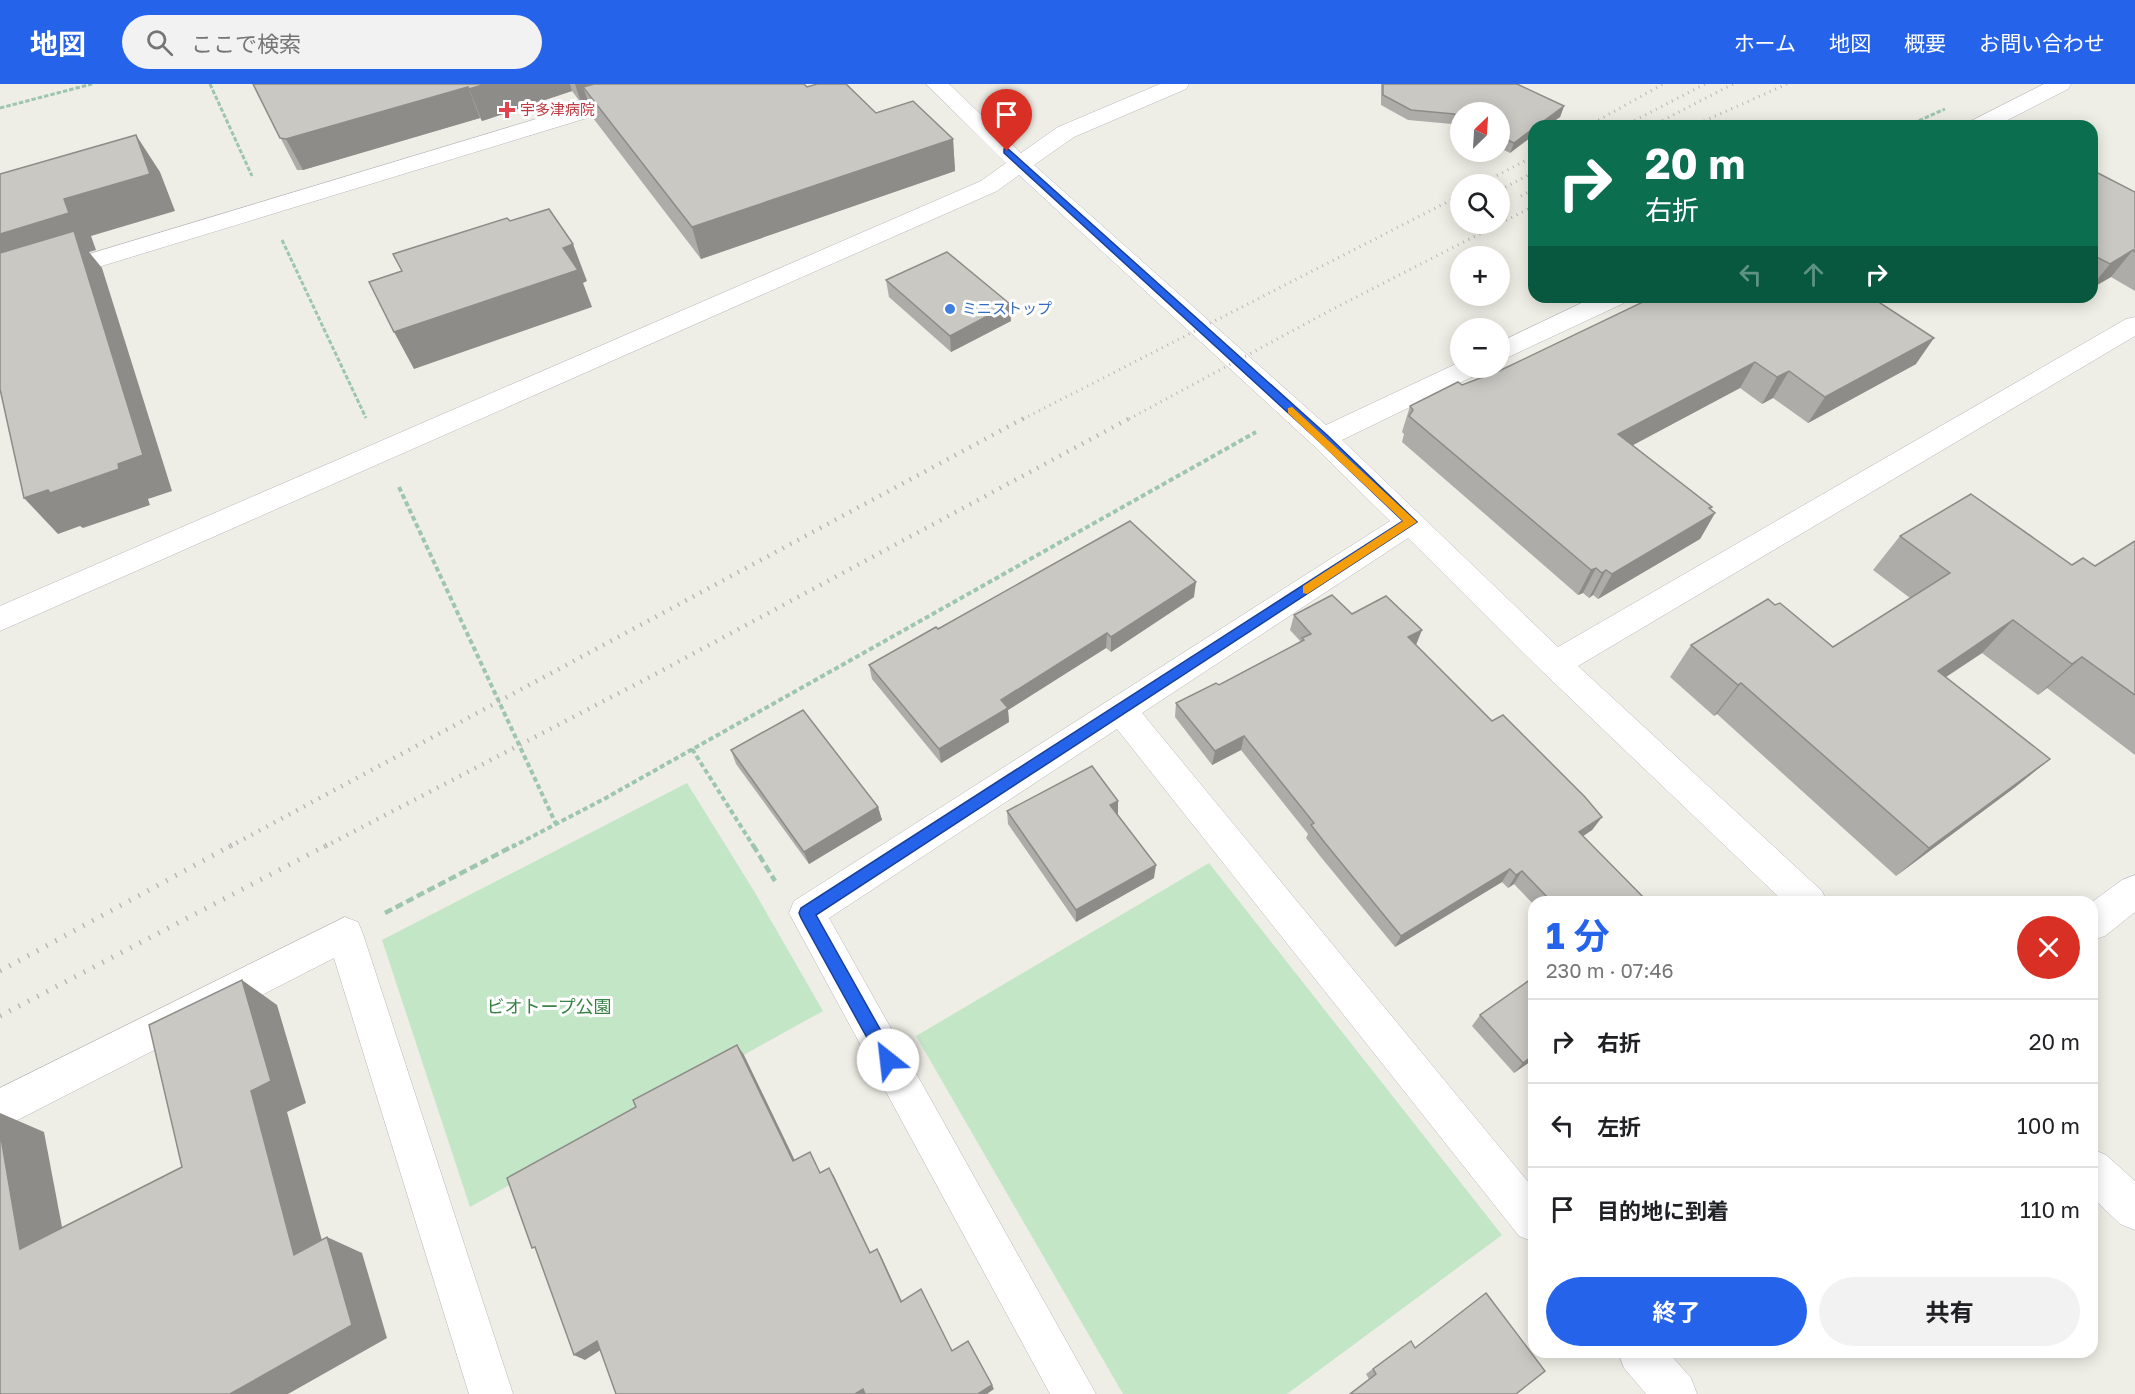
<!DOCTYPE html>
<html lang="ja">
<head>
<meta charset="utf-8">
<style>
  body { margin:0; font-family:"Golos Text","Noto Sans JP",sans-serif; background:#f2f2f2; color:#202124; height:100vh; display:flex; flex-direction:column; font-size:22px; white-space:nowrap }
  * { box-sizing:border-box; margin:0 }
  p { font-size:20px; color:#757577 }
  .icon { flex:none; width:33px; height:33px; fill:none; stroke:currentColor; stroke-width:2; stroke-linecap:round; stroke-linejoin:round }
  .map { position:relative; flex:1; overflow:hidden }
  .drawer { position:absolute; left:1528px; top:812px; width:570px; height:462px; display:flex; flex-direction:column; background:#fff; border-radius:18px; box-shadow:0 3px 15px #0003 }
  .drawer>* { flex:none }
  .top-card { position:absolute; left:1528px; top:36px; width:570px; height:183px; border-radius:18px; box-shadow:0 3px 15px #0003; background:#0b6e4f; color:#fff; overflow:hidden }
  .needle { width:39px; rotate:25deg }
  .buttons { position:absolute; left:1450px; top:18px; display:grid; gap:12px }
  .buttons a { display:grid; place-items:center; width:60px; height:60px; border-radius:50%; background:#fff; box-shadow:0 3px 15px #0003; font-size:30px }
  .pin { position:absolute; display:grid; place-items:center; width:51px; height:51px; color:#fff; margin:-62px -26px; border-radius:50% 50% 50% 0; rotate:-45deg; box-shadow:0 0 6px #0007 }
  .pin .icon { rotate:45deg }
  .me { position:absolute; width:66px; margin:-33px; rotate:331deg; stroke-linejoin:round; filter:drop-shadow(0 0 4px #0008) }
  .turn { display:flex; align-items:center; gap:21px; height:126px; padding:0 18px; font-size:27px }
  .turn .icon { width:78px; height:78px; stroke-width:2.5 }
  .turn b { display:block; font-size:42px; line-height:51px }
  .lanes { display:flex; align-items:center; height:57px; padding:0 18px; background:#0003; justify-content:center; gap:30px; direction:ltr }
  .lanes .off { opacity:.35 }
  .round { display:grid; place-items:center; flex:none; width:63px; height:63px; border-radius:32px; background:#f2f2f2 }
  .headline { display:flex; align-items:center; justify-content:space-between; height:102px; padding:0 18px }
  h1 { font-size:36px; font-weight:700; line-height:45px; color:#2563eb }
  .cta { display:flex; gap:12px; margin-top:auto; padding:12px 18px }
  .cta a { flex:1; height:69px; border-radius:36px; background:#2563eb; color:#fff; font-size:24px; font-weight:700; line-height:69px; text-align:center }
  .cta a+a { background:#f2f2f2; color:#202124 }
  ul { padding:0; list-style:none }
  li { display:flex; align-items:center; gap:18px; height:84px; padding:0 18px; border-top:2px solid #e0e0e0 }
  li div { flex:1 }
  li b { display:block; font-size:22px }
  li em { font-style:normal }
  header { display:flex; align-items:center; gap:36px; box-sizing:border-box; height:84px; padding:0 30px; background:#2563eb; color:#fff }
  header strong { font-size:28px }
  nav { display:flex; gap:33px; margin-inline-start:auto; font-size:21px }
  .search { width:420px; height:54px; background:#f2f2f2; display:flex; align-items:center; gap:15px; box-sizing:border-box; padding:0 21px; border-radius:33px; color:#757577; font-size:22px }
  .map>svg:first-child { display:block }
  .green { fill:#c3e6c7 }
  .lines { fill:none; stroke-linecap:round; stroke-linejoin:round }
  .minor-casing { stroke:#b6b7bc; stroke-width:1 }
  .path-far2 { stroke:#9dc6ad; stroke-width:3; stroke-dasharray:4.5 2; stroke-linecap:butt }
  .path-far1 { stroke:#9dc6ad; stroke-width:4; stroke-dasharray:5 3; stroke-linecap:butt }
  .path { stroke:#9dc6ad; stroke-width:4.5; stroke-dasharray:8 4; stroke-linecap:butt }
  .minor { fill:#fff; fill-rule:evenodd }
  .rail-far2 { stroke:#b6b7b7; stroke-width:3; stroke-dasharray:1 5; stroke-linecap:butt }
  .rail-far1 { stroke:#b6b7b7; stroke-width:4.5; stroke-dasharray:1.5 7; stroke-linecap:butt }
  .rail { stroke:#b6b7b7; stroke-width:5; stroke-dasharray:1.5 9; stroke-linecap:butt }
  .wall { fill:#aeaca8 }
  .shaded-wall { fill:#8d8c88 }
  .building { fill:#cac8c3; stroke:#8d8c88; stroke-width:1.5 }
  .route { fill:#2563eb; stroke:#184099; stroke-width:1.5 }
  .slow { fill:#f59e0b }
  .health-dot { fill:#e0444e; stroke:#fff; stroke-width:2 }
  .shop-dot { fill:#3f7fe0; stroke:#fff; stroke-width:2 }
  .labels { text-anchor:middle; stroke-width:6; stroke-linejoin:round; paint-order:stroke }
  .far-health-label { font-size:15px; fill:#be3a42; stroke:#fff; text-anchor:start }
  .far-shop-label { font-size:15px; fill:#366cbe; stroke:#fff; text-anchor:start }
  .park-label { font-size:18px; fill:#388243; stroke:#fff }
</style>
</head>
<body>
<header>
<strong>地図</strong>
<div class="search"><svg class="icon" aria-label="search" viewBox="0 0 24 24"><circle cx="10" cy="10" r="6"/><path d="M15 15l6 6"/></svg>ここで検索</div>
<nav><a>ホーム</a><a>地図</a><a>概要</a><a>お問い合わせ</a></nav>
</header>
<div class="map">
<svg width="2135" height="1310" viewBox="0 0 2135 1310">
  <rect width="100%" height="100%" fill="#efeee6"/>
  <g class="green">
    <polygon points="687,699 754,807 823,927 470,1123 382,856"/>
    <polygon points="1209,779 1502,1151 1287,1310 1123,1310 916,952"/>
  </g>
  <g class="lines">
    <g class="minor-casing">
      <g id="minor">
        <polygon points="652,0 685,0 682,5 0,213 0,197"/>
        <polygon points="926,0 949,0 1021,69 1058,43 1160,0 1189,0 1186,5 1074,53 1034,81 1326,341 1460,278 1461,284 1482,284 1478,290 1342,356 1558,563 2126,235 2135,233 2135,252 1578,582 1822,807 1827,818 1784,818 1544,589 1408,454 1142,629 1534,1105 1534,1158 1519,1152 1117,645 829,834 1096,1310 1050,1310 789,829 794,817 1390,437 1313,361 1019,91 997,107 0,547 0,522 981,97 1006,79"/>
        <polygon points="2044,0 2071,0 2068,5 1996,42 1968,42 1971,37"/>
        <polygon points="1594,213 1628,213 1624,219 1500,277 1500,258"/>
        <polygon points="2135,791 2135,828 2105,852 2092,856 2092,818 2122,796"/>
        <polygon points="345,833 358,838 363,850 513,1310 469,1310 334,874 0,1045 0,1004"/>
        <polygon points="2092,1065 2106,1071 2135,1097 2135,1146 2120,1140 2092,1113"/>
        <polygon points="1618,1268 1668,1268 1691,1294 1697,1310 1646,1310 1624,1284"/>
      </g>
    </g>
    <g class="path-far2">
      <polyline points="210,0 252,92"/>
      <polyline points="0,24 92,0"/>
      <polyline points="1907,42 1945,25"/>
      <polyline points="282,156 366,334"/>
      <polyline points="1468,244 1484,237"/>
    </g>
    <g class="path-far1">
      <polyline points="399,403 556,740"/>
      <polyline points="692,665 754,763"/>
      <polyline points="512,763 604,715 1256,348"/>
    </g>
    <g class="path">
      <polyline points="753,761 775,797"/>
      <polyline points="385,829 515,761"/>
    </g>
    <use href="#minor" class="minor"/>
    <g class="rail-far2">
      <polyline points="1588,42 1663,0"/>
      <polyline points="1624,42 1705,0"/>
      <polyline points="1652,42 1733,0"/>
      <polyline points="1693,42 1787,0"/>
      <polyline points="1481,100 1534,72"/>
      <polyline points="1500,106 1534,88"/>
      <polyline points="1521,112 1534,105"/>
      <polyline points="1023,335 1461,111"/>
      <polyline points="1129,335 1331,226 1534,122"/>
    </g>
    <g class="rail-far1">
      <polyline points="229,763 1026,333"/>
      <polyline points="324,763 648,594 1132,333"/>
    </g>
    <g class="rail">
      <polyline points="0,887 232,761"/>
      <polyline points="0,932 327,761"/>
    </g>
  </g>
  <g class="wall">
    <polygon points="253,0 804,0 807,3 876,29 953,55 955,87 701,175 593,34 588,17 581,19 572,7 482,37 480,34 303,86 297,86"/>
    <polygon points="1381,0 1517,0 1564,22 1560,33 1547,42 1534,42 1510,69 1500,64 1500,28 1461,28 1461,45 1452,40 1408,36 1381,21"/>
    <polygon points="2092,86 2135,108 2135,207 2111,193 2092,204"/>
    <polygon points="886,196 1011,237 951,268 889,213"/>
    <polygon points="1656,217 1916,280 1808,339 1773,314 1762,320 1740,304 1633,361 1715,429 1700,455 1598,515 1593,511 1589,514 1583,509 1578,511 1402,358 1404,350 1402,348 1410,322 1499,287"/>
    <polygon points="1900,452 2072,481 2095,482 2135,457 2135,671 2047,604 2038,611 1982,569 1946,593 2050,675 2014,704 1896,792 1717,630 1714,632 1670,593 1691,561 1775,521 1833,563 1910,514 1873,486"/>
    <polygon points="1194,513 1111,568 1106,564 1008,626 1009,638 941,679 872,595 869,581 938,545"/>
    <polygon points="1352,530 1416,561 1492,637 1602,733 1592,746 1583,752 1648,818 1534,818 1534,821 1514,800 1508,804 1502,798 1395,863 1320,772 1306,754 1308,750 1241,666 1212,681 1175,633 1176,619 1219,601 1301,558 1290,546 1294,531"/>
    <polygon points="731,666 878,723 882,736 809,780 736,680"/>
    <polygon points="1118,717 1117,730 1154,794 1076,838 1008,740 1007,727"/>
    <polygon points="1534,893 1534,975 1514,989 1472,942 1480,931"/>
    <polygon points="1486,1209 1516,1310 1349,1310 1369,1295 1366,1290 1403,1262 1415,1264"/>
  </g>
  <g class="shaded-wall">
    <polygon points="486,0 570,0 572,7 482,37 469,5"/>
    <polygon points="575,0 644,0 583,3 588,17 581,19"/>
    <polygon points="468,3 480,34 303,86 286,55"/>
    <polygon points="1564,22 1560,33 1547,42 1537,42"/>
    <polygon points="1534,44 1534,51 1510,69 1514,59"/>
    <polygon points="136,51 160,88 175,127 91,152 96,166 89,168 102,184 172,407 148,415 150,421 83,444 80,442 58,450 24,414 0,196 0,150 64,115"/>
    <polygon points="953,55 955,87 701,175 692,143"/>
    <polygon points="573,160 587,197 583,199 592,223 414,285 394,248 563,164"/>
    <polygon points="2133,166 2111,193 2092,204 2092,202 2110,180"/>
    <polygon points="1010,220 1011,237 951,268 950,252"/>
    <polygon points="1934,254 1916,280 1808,339 1825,313"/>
    <polygon points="1755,278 1740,304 1605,376 1618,350"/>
    <polygon points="1789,287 1773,314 1762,320 1777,293"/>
    <polygon points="1712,423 1704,436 1715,429 1700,455 1598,515 1612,490"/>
    <polygon points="1596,484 1583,509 1578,511 1591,486"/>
    <polygon points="1606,486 1593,511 1589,514 1602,489"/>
    <polygon points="1196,498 1194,513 1111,568 1111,553"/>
    <polygon points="2013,536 1982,569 1908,618 1938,587"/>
    <polygon points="1422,546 1416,561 1403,568 1408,553"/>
    <polygon points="1107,549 1106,564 1008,626 1009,638 941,679 939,665 1001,616"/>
    <polygon points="2082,573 2047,604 2038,611 2072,580"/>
    <polygon points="1741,599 1717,630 1714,632 1738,601"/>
    <polygon points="1244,652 1241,666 1212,681 1215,667"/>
    <polygon points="2050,675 2014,704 1896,792 1929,764"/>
    <polygon points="1118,717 1118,730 1109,735 1110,721"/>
    <polygon points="878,723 882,736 809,780 804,768"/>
    <polygon points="1602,733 1592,746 1570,761 1579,748"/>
    <polygon points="1156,781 1154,794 1076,838 1076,826"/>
    <polygon points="1510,785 1502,798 1395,863 1401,852"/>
    <polygon points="1522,787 1514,800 1508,804 1516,791"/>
    <polygon points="242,896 277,921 306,1019 287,1028 330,1186 294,1171 251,1007"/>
    <polygon points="737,961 744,971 799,1085 793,1077"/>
    <polygon points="1534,971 1534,975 1514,989 1523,979"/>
    <polygon points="0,1029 44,1048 69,1180 20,1165 0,1048"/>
    <polygon points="829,1084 834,1092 874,1176 870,1169"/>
    <polygon points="327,1153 362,1169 387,1254 288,1310 230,1310"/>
    <polygon points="877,1165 881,1172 905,1224 901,1218"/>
    <polygon points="597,1257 607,1262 585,1276 574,1271"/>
    <polygon points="992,1301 994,1305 987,1310 978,1310"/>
    <polygon points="863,1305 866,1310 855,1310"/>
  </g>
  <g class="building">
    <polygon points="253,0 486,0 469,5 468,3 286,55 280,54"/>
    <polygon points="594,0 804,0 807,3 817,0 846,0 876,29 913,17 953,55 692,143 583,3"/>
    <polygon points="1383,0 1517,0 1564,22 1537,42 1534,42 1534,44 1514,59 1500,52 1500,28 1461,28 1461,33 1454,30 1411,26 1383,11"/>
    <polygon points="136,51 150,90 64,115 69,129 0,150 0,90"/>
    <polygon points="2092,86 2135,108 2135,168 2133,166 2110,180 2095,172 2092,173"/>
    <polygon points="549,125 573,160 563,164 578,186 394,248 369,198 402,187 393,170 507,134 510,137"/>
    <polygon points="74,147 143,371 118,380 119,385 50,409 48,406 24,414 0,305 0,169"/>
    <polygon points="947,168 1010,220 950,252 886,196"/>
    <polygon points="1665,213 1871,213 1934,254 1825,313 1789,287 1777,293 1755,278 1618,350 1712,423 1709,424 1715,429 1612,490 1606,486 1602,489 1596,484 1591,486 1409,332 1413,326 1410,322 1458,298 1462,301 1499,287 1651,214 1656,217"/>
    <polygon points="1971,410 2072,481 2083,474 2095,482 2135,457 2135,611 2082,573 2072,580 2013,536 1938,587 2050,675 1929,764 1741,599 1738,601 1691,561 1768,515 1775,521 1780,519 1833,563 1950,489 1900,452"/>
    <polygon points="1130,437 1196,498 1111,553 1107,549 1001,616 1008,624 939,665 869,581 936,543 938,545"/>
    <polygon points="1332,511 1352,530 1386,512 1422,546 1408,553 1492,637 1503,631 1585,713 1602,733 1579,748 1648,818 1552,818 1522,787 1516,791 1510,785 1401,852 1325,759 1311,741 1314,739 1244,652 1215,667 1176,619 1216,599 1219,601 1304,556 1302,554 1311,550 1294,531"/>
    <polygon points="803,626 878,723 804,768 731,666"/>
    <polygon points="1092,682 1118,717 1110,721 1156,781 1076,826 1007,727"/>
    <polygon points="1534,893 1534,971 1523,979 1480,931"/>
    <polygon points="242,896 271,997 251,1007 294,1171 327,1153 352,1241 230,1310 0,1310 0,1048 20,1165 182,1083 149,941"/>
    <polygon points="737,961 793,1077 810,1068 820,1089 829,1084 870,1169 877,1165 901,1218 921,1205 952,1267 968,1257 992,1301 978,1310 865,1310 863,1305 855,1310 616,1310 597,1257 574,1271 535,1163 532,1164 507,1094 636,1023 633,1016"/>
    <polygon points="1486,1209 1545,1287 1516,1310 1350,1310 1376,1290 1373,1285 1411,1257 1415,1264"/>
  </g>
  <polygon class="route" points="1007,64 1327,351 1417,438 816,831 894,970 896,976 894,981 888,983 882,981 801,834 799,829 801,824 1403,437 1319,357 1004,69 1004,65"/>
  <polygon class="slow" points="1292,323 1417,438 1307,510 1303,509 1303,502 1403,437 1288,329 1288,324"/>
  <path class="health-dot" d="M504 17h6v6h6v6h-6v6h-6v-6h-6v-6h6z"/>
  <circle class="shop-dot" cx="950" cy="225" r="6"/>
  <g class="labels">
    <g class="far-health-label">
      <text x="520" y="31">宇多津病院</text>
    </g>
    <g class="far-shop-label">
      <text x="962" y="230">ミニストップ</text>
    </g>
    <g class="park-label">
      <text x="549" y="929">ビオトープ公園</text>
    </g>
  </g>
</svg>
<div class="buttons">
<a><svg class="needle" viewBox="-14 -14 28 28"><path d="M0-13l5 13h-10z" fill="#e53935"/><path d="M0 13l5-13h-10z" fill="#757577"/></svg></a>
<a><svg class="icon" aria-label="search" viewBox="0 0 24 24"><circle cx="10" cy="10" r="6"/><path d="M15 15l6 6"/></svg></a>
<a>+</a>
<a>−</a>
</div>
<div class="pin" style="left:1007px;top:67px;background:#d93025"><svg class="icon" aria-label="arrive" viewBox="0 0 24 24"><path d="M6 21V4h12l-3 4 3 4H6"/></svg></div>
<svg class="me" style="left:888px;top:976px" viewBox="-20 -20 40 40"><circle r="19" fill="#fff"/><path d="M0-13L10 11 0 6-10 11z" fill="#2563eb"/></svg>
<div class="top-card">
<div class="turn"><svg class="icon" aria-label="right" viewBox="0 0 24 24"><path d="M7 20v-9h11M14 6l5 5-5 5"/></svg><div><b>20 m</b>右折</div></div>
<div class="lanes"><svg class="icon off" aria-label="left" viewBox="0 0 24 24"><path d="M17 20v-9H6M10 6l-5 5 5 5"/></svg><svg class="icon off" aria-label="ahead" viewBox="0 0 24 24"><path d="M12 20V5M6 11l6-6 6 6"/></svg><svg class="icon" aria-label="right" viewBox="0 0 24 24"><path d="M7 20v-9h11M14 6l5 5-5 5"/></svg></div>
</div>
<section class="drawer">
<div class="headline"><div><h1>1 分</h1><p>230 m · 07:46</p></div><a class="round" style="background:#d93025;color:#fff"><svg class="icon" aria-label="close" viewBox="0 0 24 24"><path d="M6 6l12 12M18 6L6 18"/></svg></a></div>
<ul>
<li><svg class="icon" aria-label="right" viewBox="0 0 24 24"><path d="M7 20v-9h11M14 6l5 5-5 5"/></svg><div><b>右折</b></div><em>20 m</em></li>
<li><svg class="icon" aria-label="left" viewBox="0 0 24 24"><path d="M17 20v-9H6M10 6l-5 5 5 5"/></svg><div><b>左折</b></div><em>100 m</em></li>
<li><svg class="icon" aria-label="arrive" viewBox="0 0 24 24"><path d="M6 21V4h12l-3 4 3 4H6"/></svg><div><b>目的地に到着</b></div><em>110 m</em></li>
</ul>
<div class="cta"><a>終了</a><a>共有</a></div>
</section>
</div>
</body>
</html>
